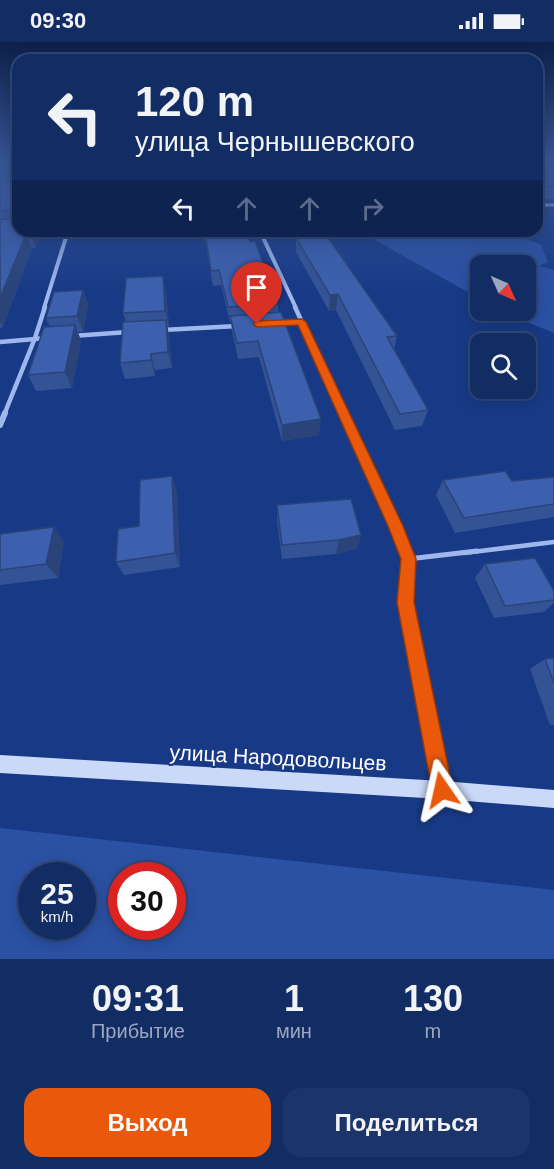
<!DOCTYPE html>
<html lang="ru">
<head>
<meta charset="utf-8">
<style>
  body { margin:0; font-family:Helvetica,sans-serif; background:#1b346a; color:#f1f3f6; height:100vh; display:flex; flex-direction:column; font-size:22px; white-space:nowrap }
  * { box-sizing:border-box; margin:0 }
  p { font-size:20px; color:#9ca7bf }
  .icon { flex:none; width:33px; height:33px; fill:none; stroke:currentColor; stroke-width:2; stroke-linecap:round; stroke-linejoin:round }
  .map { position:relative; height:917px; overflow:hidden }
  .sheet { display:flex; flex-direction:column; background:#122c64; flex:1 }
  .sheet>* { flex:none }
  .guide { position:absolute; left:12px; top:12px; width:531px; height:183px; border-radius:18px; box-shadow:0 3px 15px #0003,0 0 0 2px #314878; background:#122c64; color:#f1f3f6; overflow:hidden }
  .needle { width:39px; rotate:135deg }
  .controls { position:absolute; left:470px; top:213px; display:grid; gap:12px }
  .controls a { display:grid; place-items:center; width:66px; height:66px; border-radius:12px; background:#122c64; box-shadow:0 3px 15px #0003,0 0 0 2px #314878; font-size:30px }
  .speed { position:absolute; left:18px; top:820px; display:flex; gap:12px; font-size:30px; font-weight:700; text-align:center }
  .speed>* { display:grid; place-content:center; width:78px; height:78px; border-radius:50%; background:#122c64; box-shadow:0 3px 15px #0003,0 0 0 2px #314878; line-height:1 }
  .speed small { font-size:15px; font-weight:400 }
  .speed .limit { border:9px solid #d22; background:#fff; color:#111 }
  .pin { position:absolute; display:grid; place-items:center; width:51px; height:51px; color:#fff; margin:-62px -26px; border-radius:50% 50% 50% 0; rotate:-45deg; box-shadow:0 0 6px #0007 }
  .pin .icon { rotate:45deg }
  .me { position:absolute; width:66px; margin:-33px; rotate:349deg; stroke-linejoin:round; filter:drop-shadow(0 0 4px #0008) }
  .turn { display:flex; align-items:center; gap:21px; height:126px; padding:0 24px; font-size:27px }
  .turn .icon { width:78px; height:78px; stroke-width:2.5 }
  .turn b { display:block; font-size:42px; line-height:51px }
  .lanes { display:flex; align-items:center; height:57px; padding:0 24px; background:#0003; justify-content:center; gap:30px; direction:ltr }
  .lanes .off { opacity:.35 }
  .eta { display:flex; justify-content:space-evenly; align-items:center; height:102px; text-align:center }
  .eta b { font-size:36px; font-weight:600; line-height:42px }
  .primary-button { display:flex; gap:12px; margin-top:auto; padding:12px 24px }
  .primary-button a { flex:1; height:69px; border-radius:18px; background:#ea580c; color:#fff; font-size:24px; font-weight:600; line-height:69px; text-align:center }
  .primary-button a+a { background:#1b346a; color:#f1f3f6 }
  .status { display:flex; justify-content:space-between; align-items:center; height:42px; padding:0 30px; background:#122c64; direction:ltr }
  .status svg { height:16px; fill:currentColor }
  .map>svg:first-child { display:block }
  .green { fill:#2b51a4; fill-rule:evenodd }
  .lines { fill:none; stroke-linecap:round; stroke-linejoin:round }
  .service-far1 { stroke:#9eb7ed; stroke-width:4.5 }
  .service { stroke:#9eb7ed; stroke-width:5 }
  .minor-far5 { stroke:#9eb7ed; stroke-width:3 }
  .minor-far4 { stroke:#9eb7ed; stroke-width:4 }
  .minor-far3 { stroke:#9eb7ed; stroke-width:4.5 }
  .minor-far2 { stroke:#9eb7ed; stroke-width:6 }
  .minor-far1 { stroke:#9eb7ed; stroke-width:8 }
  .minor { stroke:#9eb7ed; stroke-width:10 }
  .secondary { fill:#cbd9f9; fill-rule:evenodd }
  .wall { fill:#345395 }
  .shaded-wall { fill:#2a4379 }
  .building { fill:#3c60ad; stroke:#2a4379; stroke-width:1.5 }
  .route { fill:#ea580c; stroke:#983908; stroke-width:1.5 }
  .labels { text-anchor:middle; stroke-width:4.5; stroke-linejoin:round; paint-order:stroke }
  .near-street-label { font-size:21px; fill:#fff; stroke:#183a86 }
</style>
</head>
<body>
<div class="status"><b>09:30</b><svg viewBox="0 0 49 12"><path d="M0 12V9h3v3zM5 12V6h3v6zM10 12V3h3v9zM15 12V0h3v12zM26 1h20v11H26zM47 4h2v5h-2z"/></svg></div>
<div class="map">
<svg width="554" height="917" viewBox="0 0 554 917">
  <rect width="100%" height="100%" fill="#183a86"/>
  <g class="green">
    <polygon points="359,189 506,189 541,203 548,220 539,224 554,228 554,291 501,269 525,268 525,224 480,224 480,257"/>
    <path d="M0,786L554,848V917H0ZM32,834H82V885H32ZM122,834H172V885H122Z"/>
  </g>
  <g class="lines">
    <polyline class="service-far1" points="464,511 554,500"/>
    <polyline class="service" points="408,517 477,509"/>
    <polyline class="minor-far5" points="545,163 554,163"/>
    <g class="minor-far4">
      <polyline points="260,189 296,266"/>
      <polyline points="44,266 68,189"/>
    </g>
    <g class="minor-far3">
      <polyline points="295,265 345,373"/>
      <polyline points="278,281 302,280"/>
      <polyline points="162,288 238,284"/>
      <polyline points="72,294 128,290"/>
      <polyline points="0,300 47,296"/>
      <polyline points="4,373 35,296 45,265"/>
    </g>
    <g class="minor-far2">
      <polyline points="344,371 396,484 406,511"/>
      <polyline points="0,383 5,371"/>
    </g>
    <polyline class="minor-far1" points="405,509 408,517 406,560 431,688"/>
    <polyline class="minor" points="430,687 442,747"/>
    <polygon class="secondary" points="0,713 442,739 554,748 554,766 442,757 0,731"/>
  </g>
  <g class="wall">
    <polygon points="0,119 18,119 18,189 43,189 36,206 32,206 3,285 0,286"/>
    <rect x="537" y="119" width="17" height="38"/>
    <polygon points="204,189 243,189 244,193 250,200 278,262 278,270 319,393 282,399 259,315 238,317 232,289 231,280 230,280 221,243 213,244"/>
    <polygon points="296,196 397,294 394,308 428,368 422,384 395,388 336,268 329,269 296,210"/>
    <polygon points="83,248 88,263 83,290 78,290 81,299 72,346 36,349 28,333 50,285 46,276"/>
    <polygon points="166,249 169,284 167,284 169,293 172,326 155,328 155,334 125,337 120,321 126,280 123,271"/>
    <polygon points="554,435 554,475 455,491 436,453 443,438 512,439"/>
    <polygon points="177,449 180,525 124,533 116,520 139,484"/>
    <polygon points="277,463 361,493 357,507 336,512 282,517 277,478"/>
    <polygon points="0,492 64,500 58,536 0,543"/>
    <polygon points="485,522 554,549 554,561 544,570 494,576 475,536"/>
    <polygon points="554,616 554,683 550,683 530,627 545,617"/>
  </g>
  <g class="shaded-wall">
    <polygon points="32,189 43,189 36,206 30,192"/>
    <polygon points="26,192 32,206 3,285 0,280 0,256"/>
    <polygon points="163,234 166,249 169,284 165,269"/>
    <polygon points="83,248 88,263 83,290 77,274"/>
    <polygon points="338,252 336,268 329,269 330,253"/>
    <polygon points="166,278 169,293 172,326 168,310"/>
    <polygon points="75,283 81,299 72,346 65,330"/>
    <polygon points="151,312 155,328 155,334 151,318"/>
    <polygon points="321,377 319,393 282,399 282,383"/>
    <polygon points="172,434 177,449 180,525 175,511"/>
    <polygon points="54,485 64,500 58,536 46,522"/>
    <polygon points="361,493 357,507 336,512 339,498"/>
  </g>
  <g class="building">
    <polygon points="0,119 18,119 18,189 32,189 30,192 26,192 0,256 0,177 13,177 16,174 13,169 0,169"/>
    <rect x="537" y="119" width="17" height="25"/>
    <polygon points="205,189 243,189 244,193 247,193 250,200 255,199 278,262 228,265 219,228 211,229"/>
    <polygon points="326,193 397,294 387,295 428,368 400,372 338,252 330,253 296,196"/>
    <polygon points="163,234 165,269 123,271 126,236"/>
    <polygon points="83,248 77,274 46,276 54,250"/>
    <polygon points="281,270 321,377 282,383 258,299 237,301 230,274"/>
    <polygon points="166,278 168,310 151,312 151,318 120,321 123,280"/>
    <polygon points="75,283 65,330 28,333 44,285"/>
    <polygon points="505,429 512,439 554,435 554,462 464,476 443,438"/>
    <polygon points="172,434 175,511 116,520 118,487 139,484 140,438"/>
    <polygon points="351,457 361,493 339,498 282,503 277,463"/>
    <polygon points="54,485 46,522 0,528 0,492"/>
    <polygon points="535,516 554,549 554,558 505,564 485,522"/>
    <polygon points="554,616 554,641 545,617"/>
  </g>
  <linearGradient id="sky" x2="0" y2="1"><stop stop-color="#0d204a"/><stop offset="0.48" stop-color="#375595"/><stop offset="1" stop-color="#375595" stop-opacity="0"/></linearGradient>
  <rect width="554" height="248" fill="url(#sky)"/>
  <polygon class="route" points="302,277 306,280 403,484 416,517 414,560 453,748 450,755 442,758 435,755 432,748 397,560 401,517 388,484 298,283 257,285 253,282 257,279"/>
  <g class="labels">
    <g class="near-street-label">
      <text transform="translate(278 716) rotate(3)" y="7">улица Народовольцев</text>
    </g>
  </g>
</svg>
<div class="controls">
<a><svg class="needle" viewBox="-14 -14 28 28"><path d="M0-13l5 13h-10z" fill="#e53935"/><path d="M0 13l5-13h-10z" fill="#9ca7bf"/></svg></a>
<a><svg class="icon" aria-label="search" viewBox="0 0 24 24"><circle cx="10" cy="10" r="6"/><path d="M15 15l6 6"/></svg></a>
</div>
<div class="speed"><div>25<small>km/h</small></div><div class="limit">30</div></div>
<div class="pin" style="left:257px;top:282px;background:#d93025"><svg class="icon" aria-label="arrive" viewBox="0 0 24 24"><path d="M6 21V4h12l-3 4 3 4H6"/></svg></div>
<svg class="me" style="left:442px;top:748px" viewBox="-20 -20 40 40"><path d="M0-17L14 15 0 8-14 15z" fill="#ea580c" stroke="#fff" stroke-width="4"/></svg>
<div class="guide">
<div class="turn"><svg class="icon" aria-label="left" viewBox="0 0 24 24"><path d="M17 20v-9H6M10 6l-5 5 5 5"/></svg><div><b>120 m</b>улица Чернышевского</div></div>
<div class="lanes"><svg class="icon" aria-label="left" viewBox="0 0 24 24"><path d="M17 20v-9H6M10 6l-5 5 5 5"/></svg><svg class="icon off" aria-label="ahead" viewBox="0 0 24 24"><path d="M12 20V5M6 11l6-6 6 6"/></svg><svg class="icon off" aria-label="ahead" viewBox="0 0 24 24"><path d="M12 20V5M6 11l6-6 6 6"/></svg><svg class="icon off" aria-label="right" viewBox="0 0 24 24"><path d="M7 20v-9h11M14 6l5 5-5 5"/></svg></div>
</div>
</div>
<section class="sheet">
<div class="eta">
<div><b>09:31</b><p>Прибытие</p></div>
<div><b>1</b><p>мин</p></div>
<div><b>130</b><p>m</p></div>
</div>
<div class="primary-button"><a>Выход</a><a>Поделиться</a></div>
</section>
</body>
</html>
